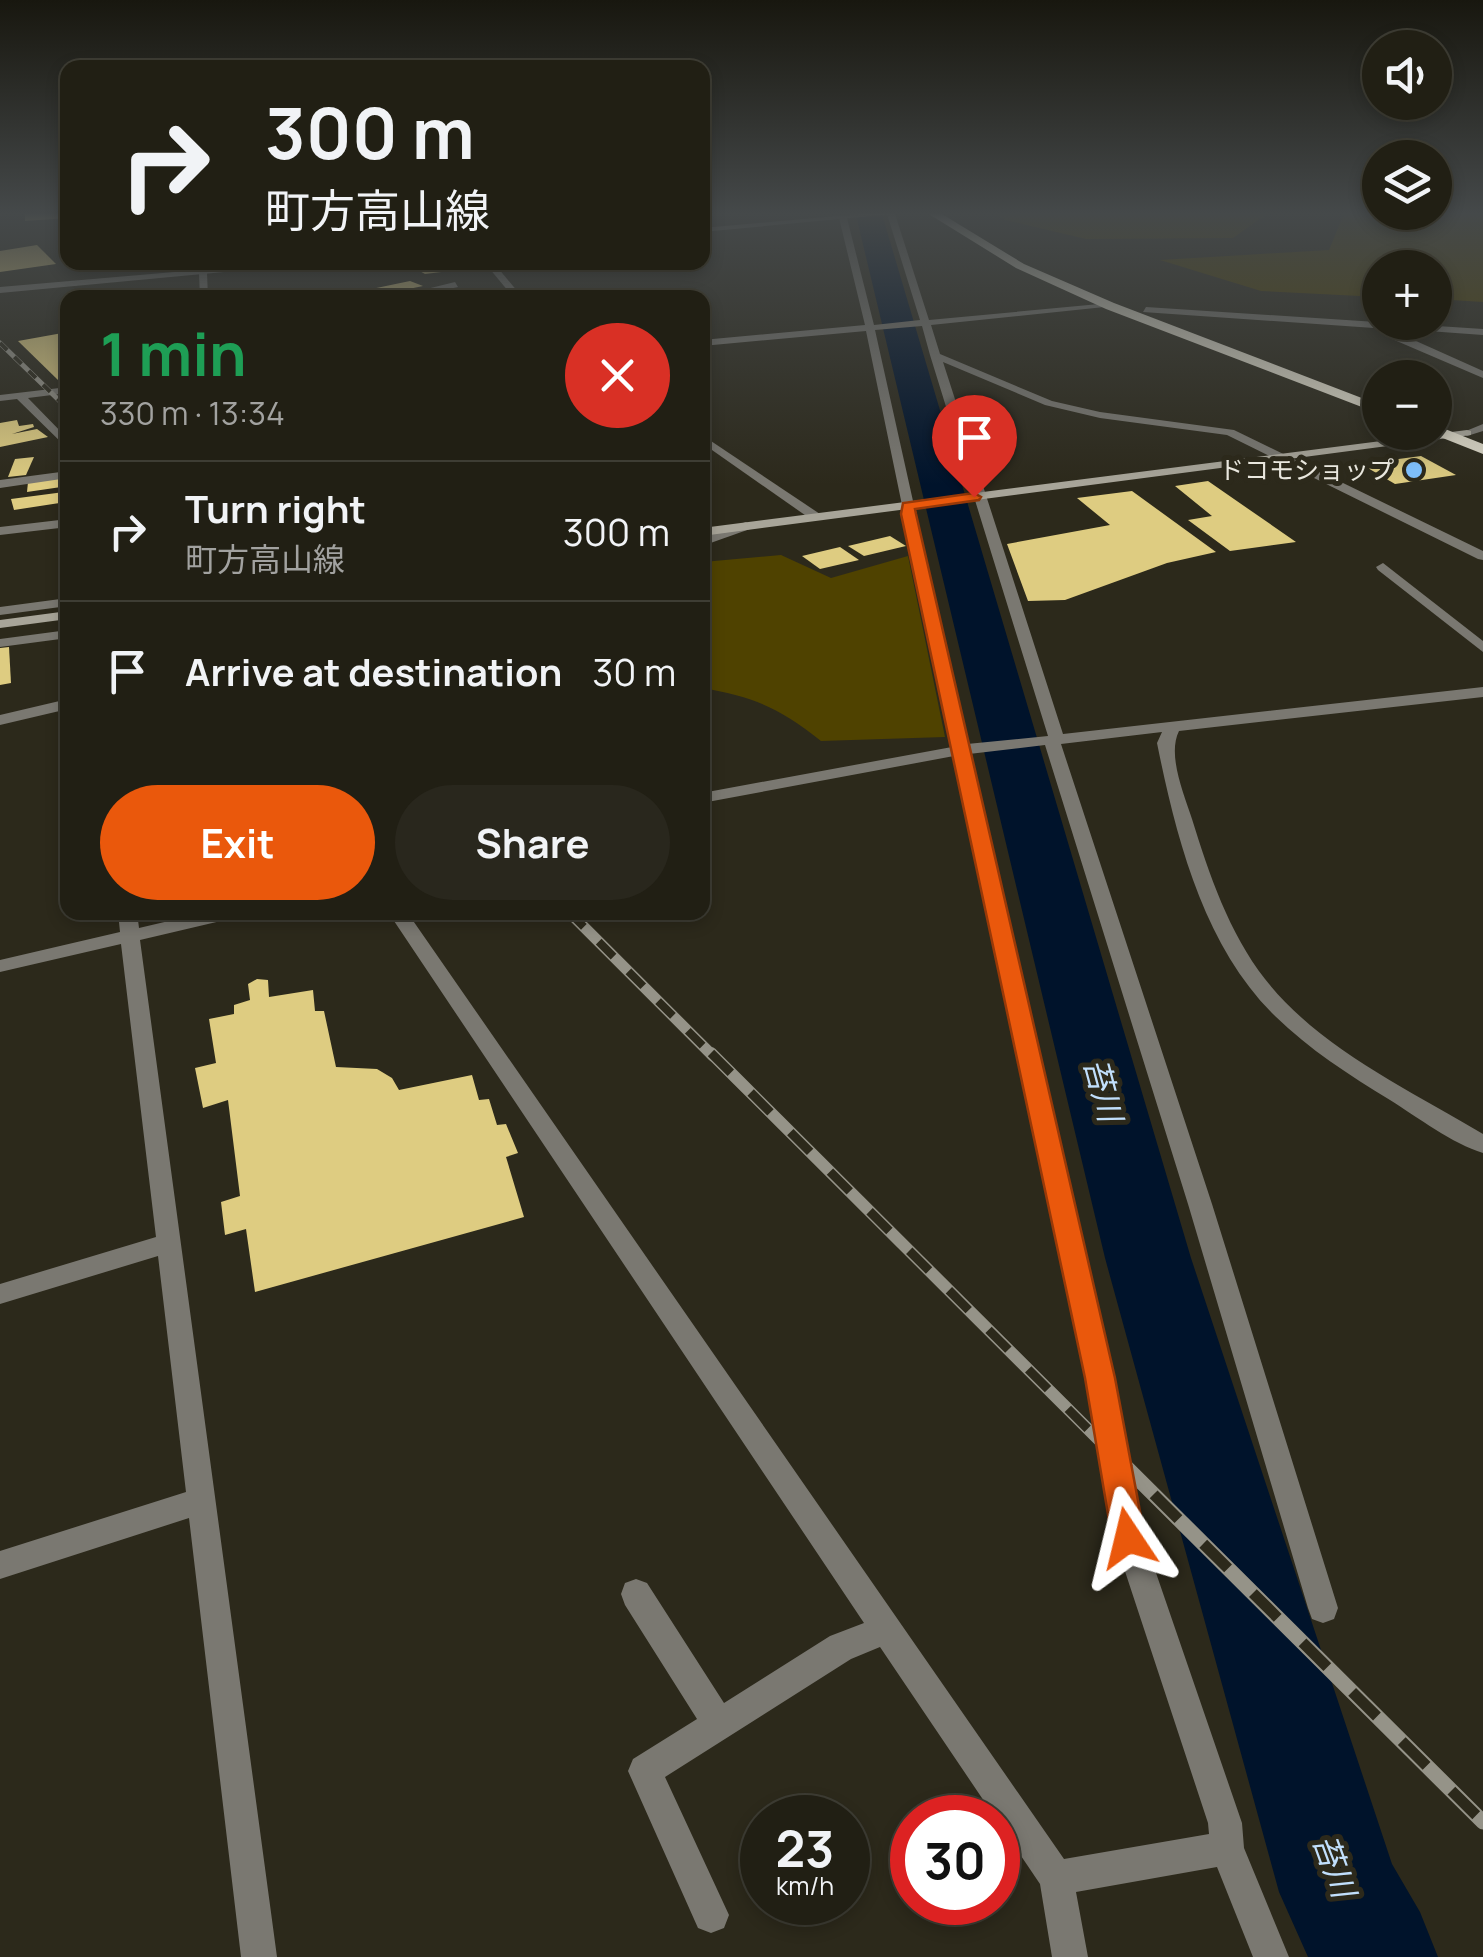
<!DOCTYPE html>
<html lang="en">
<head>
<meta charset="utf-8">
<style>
  body { margin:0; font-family:Manrope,"Noto Sans JP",sans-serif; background:#29271d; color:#f1f3f6; height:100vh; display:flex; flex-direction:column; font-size:38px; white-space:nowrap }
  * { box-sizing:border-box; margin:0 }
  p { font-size:32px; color:#a2a2a0 }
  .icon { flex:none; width:55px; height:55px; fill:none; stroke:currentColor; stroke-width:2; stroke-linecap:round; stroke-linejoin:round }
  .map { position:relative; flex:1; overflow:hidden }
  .details { position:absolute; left:60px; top:290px; width:650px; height:630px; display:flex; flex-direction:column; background:#211f14; border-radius:20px; box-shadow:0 5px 15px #0003,0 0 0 2px #3e3d34 }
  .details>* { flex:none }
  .hud { position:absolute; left:60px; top:60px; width:650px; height:210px; border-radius:20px; box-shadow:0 5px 15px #0003,0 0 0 2px #3e3d34; background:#211f14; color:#f1f3f6; overflow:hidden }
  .buttons { position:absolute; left:1362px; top:30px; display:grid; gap:20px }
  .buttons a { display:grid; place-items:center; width:90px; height:90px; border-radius:50%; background:#211f14; box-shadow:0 5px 15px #0003,0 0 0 2px #3e3d34; font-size:50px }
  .speed { position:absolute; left:740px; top:1795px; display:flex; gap:20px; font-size:50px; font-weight:700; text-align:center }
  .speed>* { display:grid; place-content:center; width:130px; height:130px; border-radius:50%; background:#211f14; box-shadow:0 5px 15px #0003,0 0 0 2px #3e3d34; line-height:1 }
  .speed small { font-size:25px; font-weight:400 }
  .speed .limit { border:15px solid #d22; background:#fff; color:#111 }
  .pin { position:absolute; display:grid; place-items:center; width:85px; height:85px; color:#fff; margin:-102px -42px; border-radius:50% 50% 50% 0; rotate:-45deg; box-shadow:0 0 10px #0007 }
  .pin .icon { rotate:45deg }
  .me { position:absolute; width:110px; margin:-55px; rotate:350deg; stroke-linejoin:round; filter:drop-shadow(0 0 8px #0008) }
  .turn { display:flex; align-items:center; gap:35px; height:210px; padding:0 40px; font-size:45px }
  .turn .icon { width:130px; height:130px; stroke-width:2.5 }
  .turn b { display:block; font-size:70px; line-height:85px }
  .round { display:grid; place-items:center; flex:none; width:105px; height:105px; border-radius:52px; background:#29271d }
  .headline { display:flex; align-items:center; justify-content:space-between; height:170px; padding:0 40px }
  h1 { font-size:60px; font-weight:700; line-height:75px; color:#1e9e55 }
  .cta { display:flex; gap:20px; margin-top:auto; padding:20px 40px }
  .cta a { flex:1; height:115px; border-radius:60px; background:#ea580c; color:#fff; font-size:40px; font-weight:700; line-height:115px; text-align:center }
  .cta a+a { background:#29271d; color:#f1f3f6 }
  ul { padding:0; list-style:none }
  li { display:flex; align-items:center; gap:30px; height:140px; padding:0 40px; border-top:2px solid #3e3d34 }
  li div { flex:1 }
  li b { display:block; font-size:38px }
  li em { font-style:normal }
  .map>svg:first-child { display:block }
  .green { fill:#4f4200 }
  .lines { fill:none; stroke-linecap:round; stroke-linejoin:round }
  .river { fill:#00132b; fill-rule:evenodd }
  .building { fill:#decc81 }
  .minor { fill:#7a7871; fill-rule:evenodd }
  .tertiary { fill:#7a7871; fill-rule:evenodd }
  .secondary { fill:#a8a599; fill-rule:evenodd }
  .trunk { fill:#dcd8c7; fill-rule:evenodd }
  .rail-far3-casing { stroke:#959388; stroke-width:5 }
  .rail-far2-casing { stroke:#959388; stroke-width:11 }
  .rail-far1-casing { stroke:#959388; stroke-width:12 }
  .rail-casing { stroke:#959388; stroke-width:15 }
  .rail-far3 { stroke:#2c291b; stroke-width:4; stroke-dasharray:10; stroke-linecap:butt }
  .rail-far2 { stroke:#2c291b; stroke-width:8; stroke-dasharray:21; stroke-linecap:butt }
  .rail-far1 { stroke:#2c291b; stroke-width:9; stroke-dasharray:28; stroke-linecap:butt }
  .rail { stroke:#2c291b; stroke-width:11; stroke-dasharray:35; stroke-linecap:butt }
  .route { fill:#ea580c; stroke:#983908; stroke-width:2.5 }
  .poi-dot { fill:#7ebef9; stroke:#2c291b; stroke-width:4 }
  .labels { text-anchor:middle; stroke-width:10; stroke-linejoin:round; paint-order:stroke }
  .far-poi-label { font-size:25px; fill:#e9e7de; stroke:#2c291b; text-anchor:end }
  .water-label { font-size:32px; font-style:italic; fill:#c1dffc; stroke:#2c291b }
</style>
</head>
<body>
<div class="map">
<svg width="1483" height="1957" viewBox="0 0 1483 1957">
  <rect width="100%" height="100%" fill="#2c291b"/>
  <g class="green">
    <polygon points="992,211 1271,211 1233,238 1086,239 1005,220"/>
    <polygon points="1345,211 1483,211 1483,302 1435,299 1435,268 1380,268 1380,297 1261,291 1160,260 1329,250"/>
    <path d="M781,555L831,578L908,556L945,737L821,741C780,708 754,697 703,688V562Z"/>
  </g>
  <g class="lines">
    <polygon class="river" points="855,211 881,211 1191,1258 1392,1864 1420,1912 1438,1957 1308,1957 1279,1892 1105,1258"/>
  </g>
  <g class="building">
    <polygon points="68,212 68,218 25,221 25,214"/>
    <polygon points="37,245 56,264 0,272 0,251"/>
    <polygon points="432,262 437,266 470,265 474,268 425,274 407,264"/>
    <polygon points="410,281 423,286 375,296 362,291"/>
    <polygon points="68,332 68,380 59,381 18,341"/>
    <polygon points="17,420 19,426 33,424 34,427 12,434 37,429 48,437 0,447 0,423"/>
    <polygon points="1421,456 1456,475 1395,484 1361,464"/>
    <polygon points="34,457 26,475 8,477 15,459"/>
    <polygon points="68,477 68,486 27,492 28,482"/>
    <polygon points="1208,481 1296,542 1230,551 1188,520 1212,516 1175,486"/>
    <polygon points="1132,491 1216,552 1167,563 1065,600 1028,601 1007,544 1110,525 1077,498"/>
    <polygon points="64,492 66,502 14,510 11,499"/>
    <polygon points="890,536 906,546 864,556 848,546"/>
    <polygon points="840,547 859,560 820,569 802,556"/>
    <polygon points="9,647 11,683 0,685 0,648"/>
    <polygon points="257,979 268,980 269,997 313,990 315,1011 324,1011 336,1067 377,1069 392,1078 399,1090 472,1075 479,1100 489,1099 497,1125 506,1124 518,1153 506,1157 524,1217 255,1292 246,1229 225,1235 221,1202 240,1196 228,1100 203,1108 195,1068 216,1063 209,1019 234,1014 234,1005 250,1000 248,984"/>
  </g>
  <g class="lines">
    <g class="minor">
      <path d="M891,212L895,214L929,320L1110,303L1114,306L931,325L940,354L1052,401L1100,412L1234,430L1483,551V560L1478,559L1227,435L1100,418L1045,405L943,362L1063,734L1483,687V697L1179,731C1167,755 1184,794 1192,819C1209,874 1229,933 1265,979C1320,1049 1408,1089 1483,1134V1153C1453,1144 1417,1117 1390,1100C1349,1075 1307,1048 1273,1014C1203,944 1176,837 1157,743L1162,732L1061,744L1212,1204L1338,1608L1334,1619L1323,1623L1312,1619L1308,1608L1188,1204L1045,745L969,754L1113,1378L1144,1538L1242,1823L1244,1848L1289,1957H1253L1217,1867L1076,1892L1088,1957H1052L1040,1884L880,1647L851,1659L665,1777L729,1915L724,1928L711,1933L698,1928L628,1771L633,1759L697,1719L625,1605L621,1594L625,1583L636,1579L647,1583L724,1703L830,1636L864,1623L388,912H407L1064,1859L1209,1834L1208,1823L1114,1538L1087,1378L954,756L702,803V793L952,747L866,331L702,346V340L865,325L839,218L843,216L847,218L874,325L920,320L887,214ZM922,326L930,355L1048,736L967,744L875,330Z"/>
      <polygon points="203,270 207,273 208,298 200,298 199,273"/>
      <polygon points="455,282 458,287 409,298 390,298"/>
      <polygon points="1146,307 1483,329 1483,335 1387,328 1483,371 1483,378 1385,336 1374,328 1143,312"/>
      <polygon points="68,387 68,393 28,398 68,439 68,449 17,399 0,401 0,395"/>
      <polygon points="68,471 68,478 0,488 0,480"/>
      <polygon points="68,519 68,527 0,535 0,527"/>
      <polygon points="746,522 752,526 750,529 702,546 702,537"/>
      <polygon points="1383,563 1483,641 1483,652 1378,570 1376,567"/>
      <polygon points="68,598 68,606 0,615 0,607"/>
      <polygon points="68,630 68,638 0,647 0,639"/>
      <polygon points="68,699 68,709 0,725 0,715"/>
      <polygon points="118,912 137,912 139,928 207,912 244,912 242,916 140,940 277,1957 241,1957 189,1518 0,1579 0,1551 186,1492 158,1256 0,1304 0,1284 156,1237 121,944 0,972 0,960 120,932"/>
      <polygon points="275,912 297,912 288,918"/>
    </g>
    <g class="tertiary">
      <polygon points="892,211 925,211 702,232 702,228"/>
      <polygon points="291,262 330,262 0,293 0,287"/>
      <polygon points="484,262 493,262 523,298 514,298"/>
      <polygon points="1483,424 1483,431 1467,436 1461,433"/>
      <polygon points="702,435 820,514 820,520 812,520 702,443"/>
    </g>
    <g class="secondary">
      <polygon points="1467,430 1471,431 1471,435 702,536 702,528"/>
      <polygon points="68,611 68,619 0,628 0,620"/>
    </g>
    <g class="trunk">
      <polygon points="924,211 937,211 1024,264 1114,303 1380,405 1380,414 1106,309 1016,268"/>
      <polygon points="1435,425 1483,444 1483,454 1430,433 1435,432"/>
    </g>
    <g class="rail-far3-casing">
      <polyline id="rail-far3" points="0,343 68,409"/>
    </g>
    <g class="rail-far2-casing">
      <polyline id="rail-far2" points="569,912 713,1056"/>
    </g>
    <g class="rail-far1-casing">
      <polyline id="rail-far1" points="711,1053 1107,1448"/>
    </g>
    <g class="rail-casing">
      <polyline id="rail" points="1104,1445 1483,1822"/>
    </g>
    <use href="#rail-far3" class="rail-far3"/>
    <use href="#rail-far2" class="rail-far2"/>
    <use href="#rail-far1" class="rail-far1"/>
    <use href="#rail" class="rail"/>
  </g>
  <linearGradient id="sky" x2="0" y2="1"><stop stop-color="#18170f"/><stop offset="0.44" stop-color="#45494a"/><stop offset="1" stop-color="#45494a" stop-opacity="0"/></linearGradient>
  <rect width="1483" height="485" fill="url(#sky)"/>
  <polygon class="route" points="974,493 981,497 979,500 915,509 916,514 1115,1378 1145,1538 1140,1550 1128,1554 1117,1550 1112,1538 1085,1378 901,514 903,503"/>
  <circle class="poi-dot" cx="1414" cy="470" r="10"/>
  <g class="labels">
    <g class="far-poi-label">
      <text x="1394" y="479">ドコモショップ</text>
    </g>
    <g class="water-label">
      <text transform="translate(1103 1090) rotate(75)" y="11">苔川</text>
      <text transform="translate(1334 1866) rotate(70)" y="11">苔川</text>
    </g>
  </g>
</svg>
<div class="buttons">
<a><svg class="icon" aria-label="sound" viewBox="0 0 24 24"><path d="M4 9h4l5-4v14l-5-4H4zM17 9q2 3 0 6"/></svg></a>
<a><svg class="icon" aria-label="layers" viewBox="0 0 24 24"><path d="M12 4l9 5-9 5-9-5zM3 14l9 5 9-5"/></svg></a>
<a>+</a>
<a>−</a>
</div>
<div class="speed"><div>23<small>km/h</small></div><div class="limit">30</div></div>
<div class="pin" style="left:974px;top:497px;background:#d93025"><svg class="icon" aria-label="arrive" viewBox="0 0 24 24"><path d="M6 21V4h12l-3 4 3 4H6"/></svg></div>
<svg class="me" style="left:1128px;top:1538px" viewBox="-20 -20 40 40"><path d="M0-17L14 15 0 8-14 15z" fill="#ea580c" stroke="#fff" stroke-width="4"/></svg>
<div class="hud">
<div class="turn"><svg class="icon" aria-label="right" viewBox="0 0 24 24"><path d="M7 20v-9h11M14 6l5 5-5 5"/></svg><div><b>300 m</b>町方高山線</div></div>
</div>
<section class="details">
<div class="headline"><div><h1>1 min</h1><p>330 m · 13:34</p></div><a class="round" style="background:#d93025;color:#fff"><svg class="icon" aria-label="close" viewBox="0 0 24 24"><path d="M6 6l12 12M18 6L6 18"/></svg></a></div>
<ul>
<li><svg class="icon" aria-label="right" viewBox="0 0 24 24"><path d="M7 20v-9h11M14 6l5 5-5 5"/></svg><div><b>Turn right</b><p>町方高山線</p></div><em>300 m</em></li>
<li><svg class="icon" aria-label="arrive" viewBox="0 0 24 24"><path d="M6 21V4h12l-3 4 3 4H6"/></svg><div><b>Arrive at destination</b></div><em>30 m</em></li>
</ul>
<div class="cta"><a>Exit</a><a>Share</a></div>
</section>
</div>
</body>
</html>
